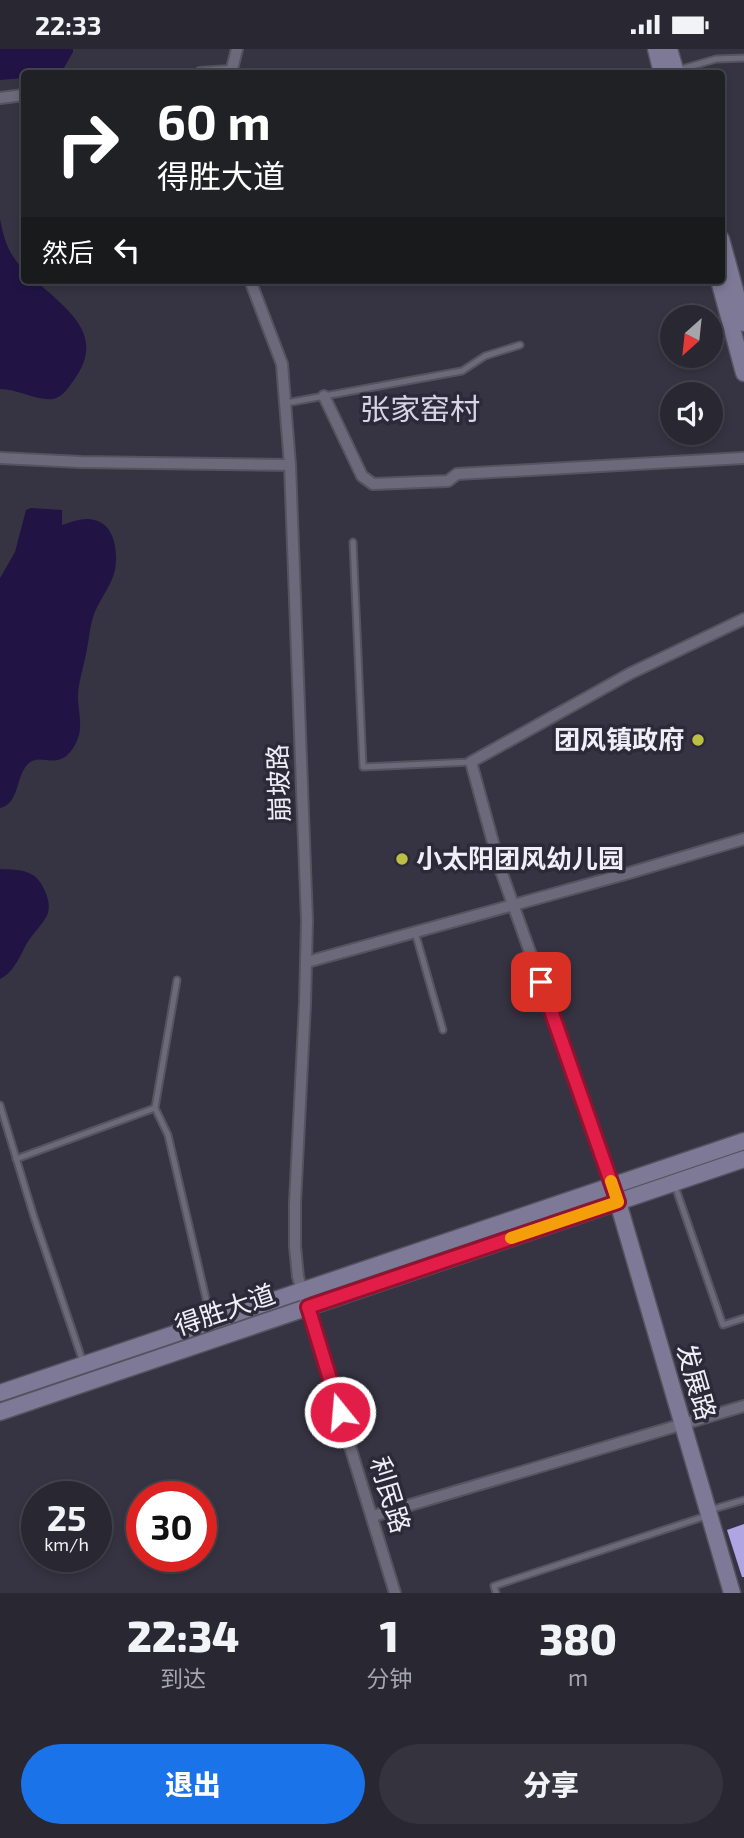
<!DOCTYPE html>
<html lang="zh">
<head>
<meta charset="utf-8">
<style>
  body { margin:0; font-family:"Exo 2","Noto Sans SC",sans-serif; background:#34333e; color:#f1f3f6; height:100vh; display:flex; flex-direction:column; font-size:26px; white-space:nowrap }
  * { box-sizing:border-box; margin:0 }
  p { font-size:23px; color:#a5a5ac }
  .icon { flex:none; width:38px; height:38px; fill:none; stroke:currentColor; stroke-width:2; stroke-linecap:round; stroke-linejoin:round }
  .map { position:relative; height:1544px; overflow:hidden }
  .sheet { display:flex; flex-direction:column; background:#282732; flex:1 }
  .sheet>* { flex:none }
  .top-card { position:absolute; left:21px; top:21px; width:704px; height:214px; border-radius:7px; box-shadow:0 4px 10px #0003,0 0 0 2px #44444d; background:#202124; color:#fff; overflow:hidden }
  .needle { width:46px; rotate:207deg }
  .controls { position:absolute; left:660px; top:256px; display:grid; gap:14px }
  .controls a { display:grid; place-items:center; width:63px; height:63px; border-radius:50%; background:#282732; box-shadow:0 4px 10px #0003,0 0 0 2px #44444d; font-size:35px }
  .speed { position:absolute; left:21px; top:1432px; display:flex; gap:14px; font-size:35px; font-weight:700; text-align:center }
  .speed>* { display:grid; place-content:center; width:91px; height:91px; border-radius:50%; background:#282732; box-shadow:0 4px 10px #0003,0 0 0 2px #44444d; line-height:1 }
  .speed small { font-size:18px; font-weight:400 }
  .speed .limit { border:10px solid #d22; background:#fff; color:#111 }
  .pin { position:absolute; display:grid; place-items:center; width:60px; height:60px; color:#fff; margin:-30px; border-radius:14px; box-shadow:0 4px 10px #0006 }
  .me { position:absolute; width:77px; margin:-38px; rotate:343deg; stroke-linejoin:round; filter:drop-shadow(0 0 5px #0008) }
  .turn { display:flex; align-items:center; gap:24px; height:147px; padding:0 21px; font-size:32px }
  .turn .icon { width:91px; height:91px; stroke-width:2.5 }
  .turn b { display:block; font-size:49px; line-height:60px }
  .then { display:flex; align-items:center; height:66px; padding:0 21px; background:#0003; gap:14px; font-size:26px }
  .eta { display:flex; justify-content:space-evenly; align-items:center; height:119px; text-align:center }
  .eta b { font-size:42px; font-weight:800; line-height:49px }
  .primary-button { display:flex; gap:14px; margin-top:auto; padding:14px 21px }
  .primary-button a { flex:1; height:80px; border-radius:42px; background:#1a73e8; color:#fff; font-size:28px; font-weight:800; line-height:80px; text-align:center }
  .primary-button a+a { background:#34333e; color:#f1f3f6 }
  .status { display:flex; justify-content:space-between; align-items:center; height:49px; padding:0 35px; background:#282732; direction:ltr }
  .status svg { height:19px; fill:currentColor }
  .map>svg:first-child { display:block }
  .water { fill:#211444 }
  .building { fill:#afa5e3 }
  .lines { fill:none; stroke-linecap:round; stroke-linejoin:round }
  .lane-casing { stroke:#54535e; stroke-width:9 }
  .street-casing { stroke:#54535e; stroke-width:14 }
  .secondary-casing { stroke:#54535e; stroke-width:19 }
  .lane { stroke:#6c6a7a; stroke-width:5 }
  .street { stroke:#6c6a7a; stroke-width:10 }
  .secondary { stroke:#7d7997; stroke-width:16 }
  .route-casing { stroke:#92132f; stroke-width:18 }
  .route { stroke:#e11d48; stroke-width:12 }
  .slow { stroke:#f59e0b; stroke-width:12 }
  .poi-dot { fill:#bbc044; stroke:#2c2a38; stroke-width:2.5 }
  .labels { text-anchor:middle; stroke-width:7; stroke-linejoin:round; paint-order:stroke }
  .poi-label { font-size:26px; font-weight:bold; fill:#f0eff8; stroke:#2c2a38; text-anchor:end }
  .street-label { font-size:26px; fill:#f0eff8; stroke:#2c2a38 }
  .quarter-label { font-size:30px; fill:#d6d4e6; stroke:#2c2a38 }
</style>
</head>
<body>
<div class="status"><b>22:33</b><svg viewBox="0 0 49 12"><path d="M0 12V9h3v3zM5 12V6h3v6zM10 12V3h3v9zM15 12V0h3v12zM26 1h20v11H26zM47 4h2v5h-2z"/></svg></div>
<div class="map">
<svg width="744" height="1544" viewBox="0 0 744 1544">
  <rect width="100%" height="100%" fill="#363442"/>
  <g class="water">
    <polygon points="0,0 73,0 73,3 61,24 24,24 24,29 0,31"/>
    <path d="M0,170C4,191 9,206 24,221V231H35C64,258 106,284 76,328C70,336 64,348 53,350C37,352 17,340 0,340Z"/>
    <path d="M31,459L62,461V476C72,473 84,468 94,471C116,475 119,507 114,525C109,540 98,553 93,568C90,578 89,589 87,600C85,613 78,634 78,647C78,664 84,678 76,694C59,727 41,700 27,716C16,728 19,755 0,759V529L15,503L26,461Z"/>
    <path d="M0,820C21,821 36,820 45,842C48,849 50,856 48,864C44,874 35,882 29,891C20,905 16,922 0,930Z"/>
  </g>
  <polygon class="building" points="744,1475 744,1528 742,1528 727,1481"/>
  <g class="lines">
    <g class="lane-casing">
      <g id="lane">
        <polyline points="678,21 716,10 744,9"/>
        <polyline points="286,354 462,322 485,307 520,296"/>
        <polyline points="353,493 363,718 471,713"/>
        <polyline points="415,883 443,981"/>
        <polyline points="177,931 155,1059 168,1086 211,1271"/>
        <polyline points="0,1056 34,1168 83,1313"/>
        <polyline points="16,1110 155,1059"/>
        <polyline points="675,1137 723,1276 744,1269"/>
        <polyline points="710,1461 744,1451"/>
        <polyline points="496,1544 494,1537 706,1467"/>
      </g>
    </g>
    <g class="street-casing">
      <g id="street">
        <polyline points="200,24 231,22"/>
        <polyline points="231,24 237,0"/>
        <polyline points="0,49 24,46"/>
        <polyline points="250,231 282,315 290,416 307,872 305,954 295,1154 295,1197 298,1228 395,1544"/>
        <polyline points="324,347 362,427 373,435 448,432 457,425 744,409"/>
        <polyline points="0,409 81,413 290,416"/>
        <polyline points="307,913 629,824 744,790"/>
        <polyline points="613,1136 500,819 471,713 631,624 744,570"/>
        <polyline points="373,1467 744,1357"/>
      </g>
    </g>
    <g class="secondary-casing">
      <g id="secondary">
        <polyline points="656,0 662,24"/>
        <polyline points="669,0 676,24"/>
        <polyline points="721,190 744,274"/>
        <polyline points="719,231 744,324"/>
        <polyline points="615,1143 732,1544"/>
        <polyline points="0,1344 744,1092"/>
        <polyline points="0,1363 744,1110"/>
      </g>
    </g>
    <use href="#lane" class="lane"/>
    <use href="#street" class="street"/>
    <use href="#secondary" class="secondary"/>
  </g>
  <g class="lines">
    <g class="route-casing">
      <polyline id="route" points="340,1363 308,1258 618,1153 541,933"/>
    </g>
    <use href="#route" class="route"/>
    <polyline class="slow" points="511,1189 618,1153 611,1132"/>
  </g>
  <g class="poi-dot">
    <circle cx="698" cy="691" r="7"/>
    <circle cx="402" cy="810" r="7"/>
  </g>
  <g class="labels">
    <g class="poi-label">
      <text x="684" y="700">团风镇政府</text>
      <text x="416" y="819" text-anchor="start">小太阳团风幼儿园</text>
    </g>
    <g class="street-label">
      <text transform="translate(279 734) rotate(-92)" y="9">崩坡路</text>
      <text transform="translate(225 1261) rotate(-19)" y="9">得胜大道</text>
      <text transform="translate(696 1333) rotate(74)" y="9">发展路</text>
      <text transform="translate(390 1446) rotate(73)" y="9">利民路</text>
    </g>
    <g class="quarter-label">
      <text x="420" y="371">张家窑村</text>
    </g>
  </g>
</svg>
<div class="controls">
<a><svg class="needle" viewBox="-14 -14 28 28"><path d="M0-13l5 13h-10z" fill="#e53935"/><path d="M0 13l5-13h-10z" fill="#a5a5ac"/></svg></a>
<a><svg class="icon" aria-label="sound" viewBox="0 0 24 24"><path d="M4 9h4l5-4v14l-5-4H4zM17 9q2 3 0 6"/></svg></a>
</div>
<div class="speed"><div>25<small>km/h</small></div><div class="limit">30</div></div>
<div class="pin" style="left:541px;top:933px;background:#d93025"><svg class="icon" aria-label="arrive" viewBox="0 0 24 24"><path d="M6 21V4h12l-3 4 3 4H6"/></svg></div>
<svg class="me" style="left:340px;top:1363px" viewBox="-20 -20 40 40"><circle r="17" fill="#e11d48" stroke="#fff" stroke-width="3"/><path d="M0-11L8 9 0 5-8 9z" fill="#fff"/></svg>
<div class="top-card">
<div class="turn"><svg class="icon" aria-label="right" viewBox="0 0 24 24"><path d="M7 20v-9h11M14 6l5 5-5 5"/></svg><div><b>60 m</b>得胜大道</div></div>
<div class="then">然后<svg class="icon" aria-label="left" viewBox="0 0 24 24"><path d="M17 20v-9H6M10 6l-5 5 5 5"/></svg></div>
</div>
</div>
<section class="sheet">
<div class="eta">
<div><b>22:34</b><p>到达</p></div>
<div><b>1</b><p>分钟</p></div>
<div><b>380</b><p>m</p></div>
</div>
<div class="primary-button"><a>退出</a><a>分享</a></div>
</section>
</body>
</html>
